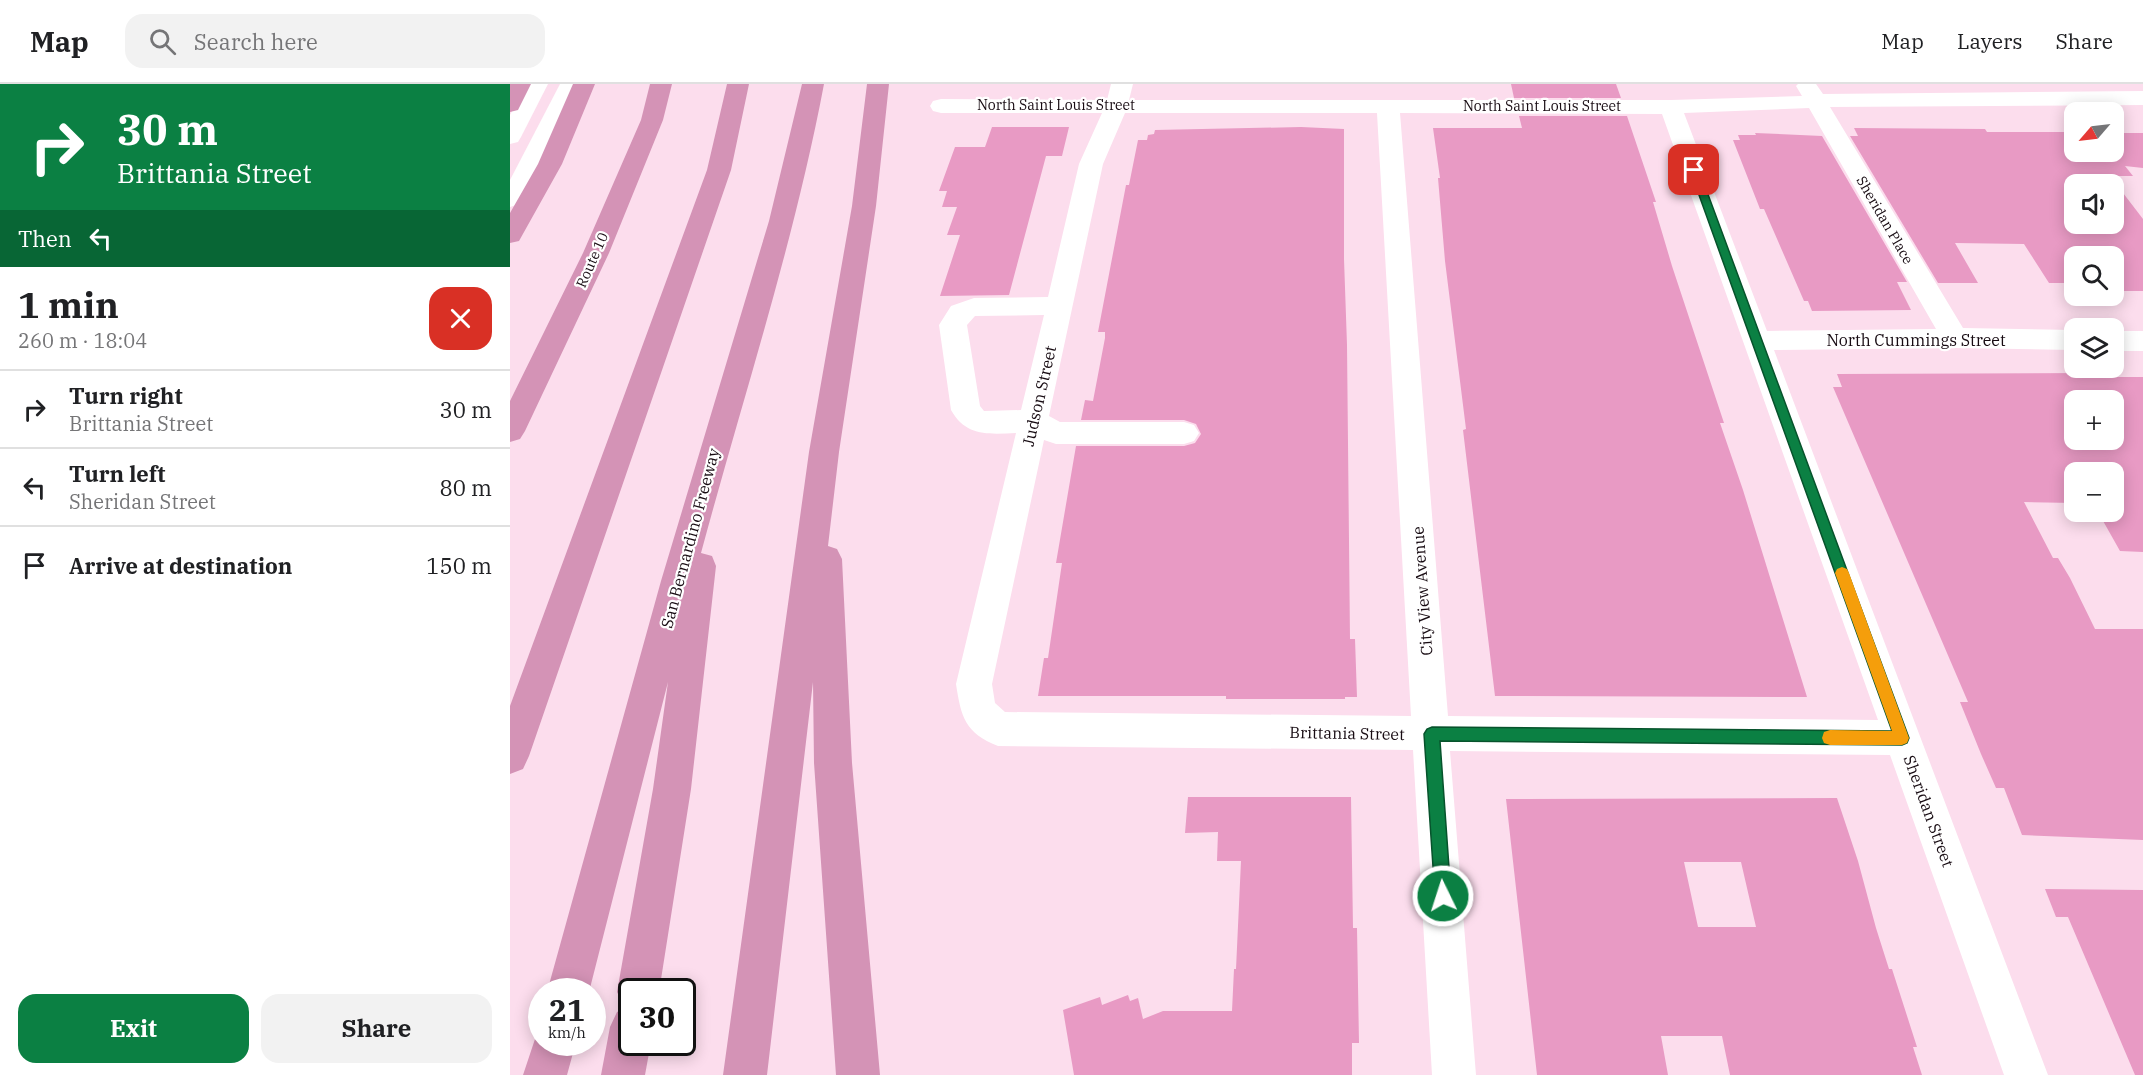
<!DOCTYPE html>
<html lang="en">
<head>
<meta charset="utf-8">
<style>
  body { margin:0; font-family:"IBM Plex Serif",serif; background:#f2f2f2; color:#202124; height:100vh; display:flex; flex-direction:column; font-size:22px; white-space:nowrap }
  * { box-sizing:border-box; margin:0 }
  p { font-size:20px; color:#757577 }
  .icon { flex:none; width:33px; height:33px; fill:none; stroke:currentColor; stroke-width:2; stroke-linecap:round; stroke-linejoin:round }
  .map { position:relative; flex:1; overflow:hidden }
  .drawer { display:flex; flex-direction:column; background:#fff; width:510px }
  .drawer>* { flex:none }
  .top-card { background:#0b8043; color:#fff; overflow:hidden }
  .needle { width:39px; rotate:242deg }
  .fabs { position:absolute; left:1554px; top:18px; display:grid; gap:12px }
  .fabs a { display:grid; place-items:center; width:60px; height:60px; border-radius:12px; background:#fff; box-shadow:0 3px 15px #0003; font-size:30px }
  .speed { position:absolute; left:18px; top:894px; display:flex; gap:12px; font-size:30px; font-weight:700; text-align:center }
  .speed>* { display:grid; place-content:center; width:78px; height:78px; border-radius:50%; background:#fff; box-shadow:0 3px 15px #0003; line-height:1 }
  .speed small { font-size:15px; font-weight:400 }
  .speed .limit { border:3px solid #111; border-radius:9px; background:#fff; color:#111 }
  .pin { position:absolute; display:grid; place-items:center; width:51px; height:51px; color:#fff; margin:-26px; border-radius:12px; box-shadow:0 3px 9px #0006 }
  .me { position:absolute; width:66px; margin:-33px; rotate:356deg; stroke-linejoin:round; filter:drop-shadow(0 0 4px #0008) }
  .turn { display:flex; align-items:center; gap:21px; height:126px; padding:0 18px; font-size:27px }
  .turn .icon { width:78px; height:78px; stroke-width:2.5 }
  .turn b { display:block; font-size:42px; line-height:51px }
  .then { display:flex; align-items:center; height:57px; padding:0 18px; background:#0003; gap:12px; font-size:22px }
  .round { display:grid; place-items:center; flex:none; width:63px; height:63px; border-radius:18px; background:#f2f2f2 }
  .headline { display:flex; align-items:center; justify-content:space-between; height:102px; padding:0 18px }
  h1 { font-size:36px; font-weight:800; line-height:45px }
  .cta { display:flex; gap:12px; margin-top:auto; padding:12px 18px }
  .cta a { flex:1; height:69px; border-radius:18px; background:#0b8043; color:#fff; font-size:24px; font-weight:800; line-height:69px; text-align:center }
  .cta a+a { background:#f2f2f2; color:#202124 }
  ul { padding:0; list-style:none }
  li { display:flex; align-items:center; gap:18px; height:78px; padding:0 18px; border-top:2px solid #e0e0e0 }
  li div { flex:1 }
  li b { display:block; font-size:22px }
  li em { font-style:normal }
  header { display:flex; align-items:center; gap:36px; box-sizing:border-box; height:84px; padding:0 30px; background:#fff; border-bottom:2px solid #e0e0e0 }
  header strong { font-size:28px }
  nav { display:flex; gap:33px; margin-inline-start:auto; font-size:21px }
  .search { width:420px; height:54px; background:#f2f2f2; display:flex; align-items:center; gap:15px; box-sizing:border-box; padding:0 21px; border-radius:18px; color:#757577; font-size:22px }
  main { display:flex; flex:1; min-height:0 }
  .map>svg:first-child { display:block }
  .building { fill:#e89ac4; fill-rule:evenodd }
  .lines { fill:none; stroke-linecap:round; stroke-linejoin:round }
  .minor { fill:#fff; fill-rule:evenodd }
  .highway { fill:#d493b6; fill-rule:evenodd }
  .route { fill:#0b8043; stroke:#07532c; stroke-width:1.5 }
  .slow { fill:#f59e0b }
  .labels { text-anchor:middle; stroke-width:4.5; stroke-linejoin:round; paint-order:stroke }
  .far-street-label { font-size:14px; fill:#170b12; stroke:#fff }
  .street-label { font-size:16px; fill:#170b12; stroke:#fff }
</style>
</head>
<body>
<header>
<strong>Map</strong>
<div class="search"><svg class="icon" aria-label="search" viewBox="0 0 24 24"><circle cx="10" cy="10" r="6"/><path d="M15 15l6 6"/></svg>Search here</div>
<nav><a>Map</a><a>Layers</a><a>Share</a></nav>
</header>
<main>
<section class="drawer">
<div class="top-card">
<div class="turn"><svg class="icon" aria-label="right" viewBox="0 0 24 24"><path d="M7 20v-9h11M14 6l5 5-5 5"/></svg><div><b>30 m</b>Brittania Street</div></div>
<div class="then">Then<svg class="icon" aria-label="left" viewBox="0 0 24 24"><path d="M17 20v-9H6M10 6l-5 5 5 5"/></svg></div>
</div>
<div class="headline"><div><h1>1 min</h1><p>260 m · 18:04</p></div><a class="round" style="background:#d93025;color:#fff"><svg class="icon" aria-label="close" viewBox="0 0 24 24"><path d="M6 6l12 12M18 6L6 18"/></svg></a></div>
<ul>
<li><svg class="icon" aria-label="right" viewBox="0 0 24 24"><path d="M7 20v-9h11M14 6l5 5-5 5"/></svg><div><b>Turn right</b><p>Brittania Street</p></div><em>30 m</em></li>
<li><svg class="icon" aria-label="left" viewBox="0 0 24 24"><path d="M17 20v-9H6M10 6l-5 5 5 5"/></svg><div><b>Turn left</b><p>Sheridan Street</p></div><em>80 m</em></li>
<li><svg class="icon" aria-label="arrive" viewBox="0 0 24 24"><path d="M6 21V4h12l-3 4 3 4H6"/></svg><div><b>Arrive at destination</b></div><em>150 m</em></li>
</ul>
<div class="cta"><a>Exit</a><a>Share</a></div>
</section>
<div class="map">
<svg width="1633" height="991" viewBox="0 0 1633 991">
  <rect width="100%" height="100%" fill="#fcdded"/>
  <g class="building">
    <polygon points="1001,0 1106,0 1111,14 1004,14"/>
    <polygon points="1009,32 1117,32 1146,118 1143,118 1162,182 1214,339 1210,339 1233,406 1297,613 985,612 953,346 956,345 935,177 928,94 930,94 923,44 1012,44"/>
    <polygon points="482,43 559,43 552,72 536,72 499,211 430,212 450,151 437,151 447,123 432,123 437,107 429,107 445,63 475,63"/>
    <polygon points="791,43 834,45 834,175 837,261 840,555 845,555 847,613 835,613 835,615 716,615 716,612 528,612 534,574 538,574 552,479 546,479 566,362 674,362 685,359 691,350 686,340 674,336 571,336 575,316 583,317 595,254 595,248 588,248 616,101 619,101 628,56 637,56 638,51 644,50 645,46"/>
    <path d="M1344,44L1475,45L1477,48H1564V68H1604V49H1633V84L1615,82L1623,92H1600L1633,135V207H1609L1604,200V172H1564V199H1539L1514,160L1445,159L1468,199H1428L1340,52H1348ZM1564,100H1604V140H1564Z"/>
    <polygon points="1245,49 1312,52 1397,198 1387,198 1401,226 1302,227 1298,217 1294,217 1254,125 1250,125 1223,56 1230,56 1228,51 1246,51"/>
    <path d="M1582,289L1584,293H1633V468L1610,467L1588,428H1604V388H1564V419L1514,418L1543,474H1548L1560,494L1585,545H1633V756L1512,751L1494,704H1486L1471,670L1450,618H1458L1323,303H1332L1327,290ZM1564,316H1604V356H1564Z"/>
    <polygon points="678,713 841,713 843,844 847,844 849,959 842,959 842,991 564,991 553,926 590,913 592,921 618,911 620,917 628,914 633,935 653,927 722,927 724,885 726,885 731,777 707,777 708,748 675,749"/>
    <path d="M1327,714L1348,777L1366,844L1379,885H1382L1407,963H1403L1412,991H1220L1212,952H1151L1158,991H1027L996,715ZM1174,778H1231L1246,843H1188Z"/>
    <polygon points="1535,805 1633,806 1633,991 1625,991 1558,833 1546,833"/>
  </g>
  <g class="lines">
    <g class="minor">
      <polygon points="16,0 38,0 11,53 8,58 0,60 0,31"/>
      <polygon points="50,0 72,0 34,80 9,120 0,123 0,96"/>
      <path d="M601,0H623L619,16H1161L1292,12L1286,2L1288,0H1306L1313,10L1633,7V21L1320,23L1453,244L1564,246V266L1445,264L1264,266L1538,991H1494L1380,671L940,667L966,991H922L903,666L488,662C455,649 451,633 446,600L506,349C479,350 456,353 441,326L429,241L441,222L464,214L538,213L569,80L592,29H431L423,27L420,22L423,17L431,15L597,16ZM1299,24L1426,245L1257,247L1174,29ZM615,29H867L901,632L495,628L485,619L482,600L534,356L546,360H674L684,357L689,349L684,341L674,338H550L539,332L593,80ZM890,29L1152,30L1368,636L938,632ZM534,231L511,326L474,327L470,322L457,241L465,232Z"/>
      <rect x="1604" y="247" width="29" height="20"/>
    </g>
    <g class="highway">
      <polygon points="0,0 21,0 8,26 0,28"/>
      <polygon points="63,0 85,0 52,80 9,157 0,159 0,129 28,80"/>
      <polygon points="140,0 162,0 153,36 99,169 15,347 10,355 0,358 0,317 73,169 131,36"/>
      <polygon points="217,0 239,0 221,86 19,672 13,685 0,690 0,622 197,86"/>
      <path d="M292,0H314C284,159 233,313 191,469L202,472L206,482L181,705L149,908H122V958H141L135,991H91L100,943L107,928L115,924L107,908L143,705L158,598L79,908H37L151,497L259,137Z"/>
      <polygon points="357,0 379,0 366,122 329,368 318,462 327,465 332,475 342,679 370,991 326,991 304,679 303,598 257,991 213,991 299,368 342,122"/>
      <polygon points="32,941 32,958 66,958 57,991 13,991 29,943"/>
    </g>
  </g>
  <polygon class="route" points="1181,83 1189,86 1399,654 1397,659 1392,661 930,657 941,812 939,818 933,821 927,818 925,812 914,650 917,645 922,643 1382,647 1180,86"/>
  <polygon class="slow" points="1332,483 1337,485 1339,489 1399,654 1397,659 1392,661 1320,661 1314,659 1312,654 1314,648 1320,646 1382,647 1325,489 1327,485"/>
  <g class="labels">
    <g class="far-street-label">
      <text x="546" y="26">North Saint Louis Street</text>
      <text x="1032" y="27">North Saint Louis Street</text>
      <text transform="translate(1375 136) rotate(60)" y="5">Sheridan Place</text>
      <text transform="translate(82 176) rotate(-66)" y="5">Route 10</text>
    </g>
    <g class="street-label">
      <text x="1406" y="262">North Cummings Street</text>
      <text transform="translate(529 312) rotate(-77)" y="6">Judson Street</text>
      <text transform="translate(180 454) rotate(-75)" y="6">San Bernardino Freeway</text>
      <text transform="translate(912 507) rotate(-94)" y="6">City View Avenue</text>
      <text transform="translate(837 649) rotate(1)" y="6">Brittania Street</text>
      <text transform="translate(1419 727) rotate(70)" y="6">Sheridan Street</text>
    </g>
  </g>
</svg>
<div class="fabs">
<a><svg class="needle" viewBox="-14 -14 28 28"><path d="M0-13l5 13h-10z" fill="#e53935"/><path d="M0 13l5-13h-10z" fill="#757577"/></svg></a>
<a><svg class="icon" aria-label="sound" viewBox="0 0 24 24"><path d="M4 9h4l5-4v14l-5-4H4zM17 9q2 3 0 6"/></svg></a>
<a><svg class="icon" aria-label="search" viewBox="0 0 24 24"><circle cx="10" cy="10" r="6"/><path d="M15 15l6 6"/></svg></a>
<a><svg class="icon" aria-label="layers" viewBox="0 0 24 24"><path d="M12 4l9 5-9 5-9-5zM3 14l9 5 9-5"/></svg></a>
<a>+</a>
<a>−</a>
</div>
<div class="speed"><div>21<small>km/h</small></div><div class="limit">30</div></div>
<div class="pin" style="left:1184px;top:86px;background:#d93025"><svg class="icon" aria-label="arrive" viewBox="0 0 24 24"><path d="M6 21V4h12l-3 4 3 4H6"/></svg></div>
<svg class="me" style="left:933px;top:812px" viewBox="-20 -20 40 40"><circle r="17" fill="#0b8043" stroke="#fff" stroke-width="3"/><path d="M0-11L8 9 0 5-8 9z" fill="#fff"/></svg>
</div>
</main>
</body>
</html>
